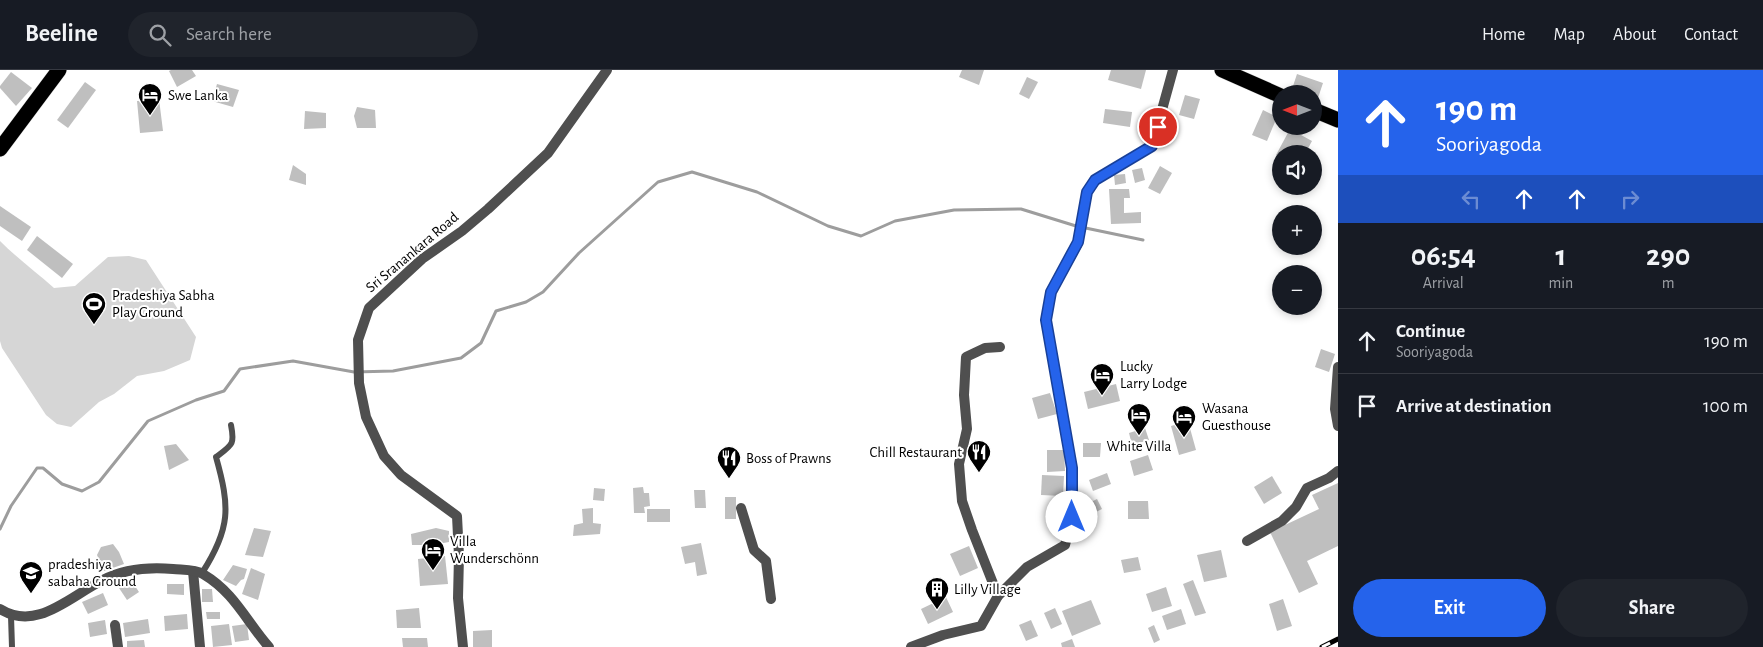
<!DOCTYPE html>
<html lang="en">
<head>
<meta charset="utf-8">
<style>
  body { margin:0; font-family:"Alegreya Sans",sans-serif; background:#20242c; color:#f1f3f6; height:100vh; display:flex; flex-direction:column; font-size:19px; white-space:nowrap }
  * { box-sizing:border-box; margin:0 }
  p { font-size:16px; color:#9ea1a6 }
  .icon { flex:none; width:28px; height:28px; fill:none; stroke:currentColor; stroke-width:2; stroke-linecap:round; stroke-linejoin:round }
  .map { position:relative; flex:1; overflow:hidden }
  .details { display:flex; flex-direction:column; background:#171b24; width:425px }
  .details>* { flex:none }
  .top-card { background:#2563eb; color:#fff; overflow:hidden }
  .needle { width:32px; rotate:270deg }
  .tools { position:absolute; left:1272px; top:15px; display:grid; gap:10px }
  .tools a { display:grid; place-items:center; width:50px; height:50px; border-radius:50%; background:#171b24; box-shadow:0 2px 8px #0003; font-size:25px }
  .pin { position:absolute; display:grid; place-items:center; width:42px; height:42px; color:#fff; margin:-21px; border:2px solid #fff; border-radius:50%; box-shadow:0 1px 5px #0007 }
  .me { position:absolute; width:55px; margin:-28px; rotate:0deg; stroke-linejoin:round; filter:drop-shadow(0 0 4px #0008) }
  .turn { display:flex; align-items:center; gap:18px; height:105px; padding:0 15px; font-size:22px }
  .turn .icon { width:65px; height:65px; stroke-width:2.5 }
  .turn b { display:block; font-size:35px; line-height:42px }
  .lanes { display:flex; align-items:center; height:48px; padding:0 15px; background:#0003; justify-content:center; gap:25px; direction:ltr }
  .lanes .off { opacity:.35 }
  .eta { display:flex; justify-content:space-evenly; align-items:center; height:85px; text-align:center }
  .eta b { font-size:30px; font-weight:600; line-height:35px }
  .cta { display:flex; gap:10px; margin-top:auto; padding:10px 15px }
  .cta a { flex:1; height:58px; border-radius:30px; background:#2563eb; color:#fff; font-size:20px; font-weight:600; line-height:58px; text-align:center }
  .cta a+a { background:#20242c; color:#f1f3f6 }
  ul { padding:0; list-style:none }
  li { display:flex; align-items:center; gap:15px; height:65px; padding:0 15px; border-top:1px solid #363941 }
  li div { flex:1 }
  li b { display:block; font-size:19px }
  li em { font-style:normal }
  header { display:flex; align-items:center; gap:30px; box-sizing:border-box; height:70px; padding:0 25px; background:#171b24; border-bottom:1px solid #363941 }
  header strong { font-size:24px }
  nav { display:flex; gap:28px; margin-inline-start:auto; font-size:18px }
  .search { width:350px; height:45px; background:#20242c; display:flex; align-items:center; gap:12px; box-sizing:border-box; padding:0 18px; border-radius:28px; color:#9ea1a6; font-size:19px }
  main { display:flex; flex:1; min-height:0 }
  .map>svg:first-child { display:block }
  .green { fill:#d6d6d6 }
  .lines { fill:none; stroke-linecap:round; stroke-linejoin:round }
  .stream { stroke:#9d9d9d; stroke-width:3 }
  .building { fill:#bfbfbf }
  .highway-casing { stroke:#dbdbdb; stroke-width:16 }
  .lane { stroke:#4f4f4f; stroke-width:6 }
  .street { stroke:#4f4f4f; stroke-width:10 }
  .highway { stroke:#000; stroke-width:15 }
  .rail-casing { stroke:#000; stroke-width:5 }
  .rail { stroke:#fff; stroke-width:3; stroke-dasharray:9; stroke-linecap:butt }
  .route-casing { stroke:#184099; stroke-width:12 }
  .route { stroke:#2563eb; stroke-width:9 }
  .labels { text-anchor:middle; stroke-width:4; stroke-linejoin:round; paint-order:stroke }
  .poi-label { font-size:15px; fill:#000; stroke:#fff; text-anchor:start }
  .street-label { font-size:15px; fill:#000; stroke:#fff }
</style>
</head>
<body>
<header>
<strong>Beeline</strong>
<div class="search"><svg class="icon" aria-label="search" viewBox="0 0 24 24"><circle cx="10" cy="10" r="6"/><path d="M15 15l6 6"/></svg>Search here</div>
<nav><a>Home</a><a>Map</a><a>About</a><a>Contact</a></nav>
</header>
<main>
<div class="map">
<svg width="1338" height="577" viewBox="0 0 1338 577">
  <rect width="100%" height="100%" fill="#fff"/>
  <path class="green" d="M0,171C17,188 36,202 54,218L75,216L108,187L129,186L146,190L196,267L190,290L164,301L137,306L114,324L99,332L71,357L57,354L46,345L2,278L0,271Z"/>
  <g class="lines">
    <polyline class="stream" points="0,459 11,436 37,398 43,398 62,414 82,421 99,412 148,351 196,330 224,321 240,299 293,291 354,302 393,301 461,288 481,273 496,241 526,232 543,222 579,183 658,112 692,102 757,122 828,156 861,166 895,151 954,140 1021,139 1076,156 1143,170"/>
  </g>
  <g class="building">
    <polygon points="171,0 192,0 196,6 177,17 169,1"/>
    <polygon points="962,0 984,0 979,15 959,7"/>
    <polygon points="1111,0 1146,0 1141,19 1108,10"/>
    <polygon points="11,2 32,18 16,36 0,18 0,16"/>
    <polygon points="1297,4 1323,13 1317,31 1314,30 1314,24 1296,24 1291,22"/>
    <polygon points="1027,7 1038,12 1029,29 1019,24"/>
    <polygon points="85,12 96,20 68,58 57,50"/>
    <polygon points="217,14 239,20 233,37 212,31"/>
    <polygon points="1185,25 1200,29 1194,49 1179,45"/>
    <polygon points="159,29 163,61 140,63 137,31"/>
    <polygon points="357,37 375,40 376,58 357,58 354,46"/>
    <polygon points="1105,39 1132,42 1130,57 1103,53"/>
    <polygon points="1263,40 1277,47 1267,71 1252,65"/>
    <polygon points="305,41 326,43 326,58 304,59"/>
    <polygon points="1290,59 1312,71 1305,84 1281,84 1281,88 1276,85"/>
    <polygon points="293,95 306,104 306,115 289,110"/>
    <polygon points="1160,96 1172,103 1160,124 1148,118"/>
    <polygon points="1142,98 1145,110 1135,113 1132,100"/>
    <polygon points="1125,104 1126,113 1115,115 1114,105"/>
    <polygon points="1109,119 1129,119 1130,128 1124,128 1124,143 1141,142 1141,153 1111,154"/>
    <polygon points="0,136 31,157 22,171 0,156"/>
    <polygon points="37,166 73,194 62,208 27,180"/>
    <polygon points="1321,279 1335,284 1329,302 1315,297"/>
    <polygon points="1116,314 1120,331 1088,339 1084,322"/>
    <polygon points="1050,323 1057,344 1038,349 1032,328"/>
    <polygon points="1188,351 1196,380 1179,385 1171,356"/>
    <polygon points="1145,358 1149,370 1132,375 1129,363"/>
    <polygon points="1083,373 1101,373 1100,387 1083,387"/>
    <polygon points="176,374 189,390 169,400 164,376"/>
    <polygon points="1047,380 1064,380 1065,401 1047,402"/>
    <polygon points="1148,385 1153,400 1134,406 1130,391"/>
    <polygon points="1107,403 1111,414 1093,421 1089,410"/>
    <polygon points="1042,405 1064,406 1063,426 1041,425"/>
    <polygon points="1272,406 1282,423 1264,434 1254,417"/>
    <polygon points="1338,413 1338,476 1307,491 1318,514 1299,523 1270,462 1319,439 1312,425"/>
    <polygon points="643,417 644,423 649,423 650,436 644,437 645,443 634,443 633,418"/>
    <polygon points="594,418 605,419 604,431 593,430"/>
    <polygon points="694,420 705,420 706,438 695,438"/>
    <rect x="725" y="427" width="11" height="22"/>
    <polygon points="1097,429 1102,439 1084,448 1079,438"/>
    <polygon points="1128,431 1148,431 1149,449 1128,449"/>
    <polygon points="593,438 593,453 601,454 600,464 573,466 574,455 583,453 582,439"/>
    <rect x="647" y="439" width="23" height="13"/>
    <polygon points="254,458 271,461 263,487 245,485"/>
    <polygon points="436,458 449,461 449,472 432,475 412,475 411,464"/>
    <polygon points="701,473 707,504 697,506 695,492 685,494 681,477"/>
    <polygon points="113,474 119,482 124,494 104,501 97,485 101,477"/>
    <polygon points="969,476 978,498 960,506 950,484"/>
    <polygon points="1221,480 1227,507 1204,512 1197,485"/>
    <polygon points="445,486 448,514 420,516 418,489"/>
    <polygon points="1138,487 1141,500 1124,503 1121,490"/>
    <polygon points="233,495 247,499 244,509 241,510 236,516 223,510"/>
    <polygon points="251,498 265,504 258,530 242,524"/>
    <polygon points="131,510 139,522 127,530 119,518"/>
    <polygon points="1193,510 1206,543 1195,546 1183,514"/>
    <polygon points="167,514 184,514 184,525 167,524"/>
    <polygon points="1166,517 1172,536 1152,542 1146,524"/>
    <polygon points="202,519 212,519 213,532 202,532"/>
    <polygon points="103,523 108,535 88,544 82,532"/>
    <polygon points="946,527 953,542 928,554 921,539"/>
    <polygon points="1283,529 1292,556 1277,561 1269,534"/>
    <polygon points="1091,530 1101,554 1072,566 1062,541"/>
    <polygon points="419,538 421,558 397,558 396,540"/>
    <polygon points="1055,538 1062,554 1051,559 1044,543"/>
    <polygon points="1181,539 1186,554 1167,560 1162,546"/>
    <polygon points="206,542 220,542 220,549 207,549"/>
    <polygon points="187,544 188,559 165,561 164,546"/>
    <polygon points="148,549 150,563 125,567 123,553"/>
    <polygon points="105,550 107,564 90,567 88,553"/>
    <polygon points="1031,550 1038,566 1026,571 1019,555"/>
    <polygon points="229,554 232,575 213,577 211,556"/>
    <polygon points="247,554 249,570 235,572 232,556"/>
    <polygon points="1154,555 1160,570 1154,573 1148,558"/>
    <polygon points="492,560 492,577 473,577 473,561"/>
    <polygon points="402,568 427,568 428,577 403,577"/>
    <polygon points="1072,569 1075,577 1062,577 1061,573"/>
    <polygon points="144,570 145,577 127,577 127,571"/>
  </g>
  <g class="lines">
    <g class="highway-casing">
      <g id="highway">
        <polyline points="1222,0 1281,26"/>
        <polyline points="1314,40 1338,50"/>
        <polyline points="0,79 59,0"/>
      </g>
    </g>
    <g class="lane">
      <path d="M202,503C231,458 230,437 216,387C232,375 235,375 231,355"/>
      <polyline points="11,546 12,577"/>
    </g>
    <g class="street">
      <polyline points="1338,297 1335,339 1338,356"/>
      <polyline points="741,438 754,480 766,491 771,529"/>
      <polyline points="1247,471 1282,451 1296,437 1307,418 1329,408 1338,401"/>
      <polyline points="193,501 200,577"/>
      <polyline points="998,526 972,460 962,431 959,394 967,359 964,325 966,287 985,278 1000,277"/>
      <path d="M0,539C37,562 70,526 103,510C124,499 150,497 173,499C183,500 195,499 203,504C235,523 246,551 269,577"/>
      <polyline points="115,555 118,577"/>
      <polyline points="463,577 458,528 459,486 457,446 401,405 384,386 366,347 359,313 358,270 369,238 422,189 462,161 488,139 548,83 607,0"/>
      <polyline points="911,577 943,565 981,556 998,526 1027,497 1065,475 1072,447 1072,398 1046,250 1051,222 1078,173 1087,122 1095,110 1152,76 1173,0"/>
    </g>
    <use href="#highway" class="highway"/>
    <g class="rail-casing">
      <polyline id="rail" points="1322,577 1338,569"/>
    </g>
    <use href="#rail" class="rail"/>
  </g>
  <g class="lines">
    <g class="route-casing">
      <polyline id="route" points="1072,447 1072,398 1046,250 1051,222 1078,172 1087,122 1095,110 1152,76 1158,57"/>
    </g>
    <use href="#route" class="route"/>
  </g>
  <defs>
    <g id="hotel-pin" transform="scale(1.25)"><path d="M0 17L-7.5 6A9.5 9.5 0 1 1 7.5 6Z" fill="#000" stroke="#fff"/><path d="M-6-4.5h1.5V1H6V5H4.5V3h-9V5H-6ZM-4 0a1.8 1.8 0 1 1 3.6 0ZM.5 0V-2.5h3Q6-2.5 6 0Z" fill="#fff"/></g>
    <g id="stadium-pin" transform="scale(1.25)"><path d="M0 17L-7.5 6A9.5 9.5 0 1 1 7.5 6Z" fill="#000" stroke="#fff"/><path d="M0-5a6.5 5 0 1 0 0 10a6.5 5 0 1 0 0-10ZM-3.5-1.8h7v3.6h-7Z" fill="#fff"/></g>
    <g id="restaurant-pin" transform="scale(1.25)"><path d="M0 17L-7.5 6A9.5 9.5 0 1 1 7.5 6Z" fill="#000" stroke="#fff"/><path d="M-5-6h1v4h1v-4h1v4h1v-4h1v5L-1.5 .5V6h-2V.5L-5-1ZM5-6V6H3V1.5H1.5Q1.5-4 5-6Z" fill="#fff"/></g>
    <g id="school-pin" transform="scale(1.25)"><path d="M0 17L-7.5 6A9.5 9.5 0 1 1 7.5 6Z" fill="#000" stroke="#fff"/><path d="M0-5L7-2L0 1L-7-2ZM-4 1L0 2.5L4 1V4Q0 6-4 4Z" fill="#fff"/></g>
    <g id="building-pin" transform="scale(1.25)"><path d="M0 17L-7.5 6A9.5 9.5 0 1 1 7.5 6Z" fill="#000" stroke="#fff"/><path d="M-4-6H4V6H1V3H-1V6H-4ZM-2.5-4.3h1.7v1.8h-1.7ZM.8-4.3h1.7v1.8H.8ZM-2.5-1h1.7V.8h-1.7ZM.8-1h1.7V.8H.8Z" fill="#fff"/></g>
  </defs>
  <g fill-rule="evenodd">
    <use href="#hotel-pin" x="150" y="25"/>
    <use href="#stadium-pin" x="94" y="234"/>
    <use href="#hotel-pin" x="1102" y="305"/>
    <use href="#hotel-pin" x="1139" y="345"/>
    <use href="#hotel-pin" x="1184" y="347"/>
    <use href="#restaurant-pin" x="979" y="382"/>
    <use href="#restaurant-pin" x="729" y="388"/>
    <use href="#hotel-pin" x="433" y="480"/>
    <use href="#school-pin" x="31" y="503"/>
    <use href="#building-pin" x="937" y="519"/>
  </g>
  <g class="labels">
    <g class="poi-label">
      <text x="168" y="30">Swe Lanka</text>
      <text x="112" y="230">Pradeshiya Sabha<tspan x="112" dy="17">Play Ground</tspan></text>
      <text x="1120" y="301">Lucky<tspan x="1120" dy="17">Larry Lodge</tspan></text>
      <text x="1202" y="343">Wasana<tspan x="1202" dy="17">Guesthouse</tspan></text>
      <text x="1139" y="381" text-anchor="middle">White Villa</text>
      <text x="962" y="387" text-anchor="end">Chill Restaurant</text>
      <text x="746" y="393">Boss of Prawns</text>
      <text x="450" y="476">Villa<tspan x="450" dy="17">Wunderschönn</tspan></text>
      <text x="48" y="499">pradeshiya<tspan x="48" dy="17">sabaha Ground</tspan></text>
      <text x="954" y="524">Lilly Village</text>
    </g>
    <g class="street-label">
      <text transform="translate(412 182) rotate(-40)" y="5">Sri Sranankara Road</text>
    </g>
  </g>
</svg>
<div class="tools">
<a><svg class="needle" viewBox="-14 -14 28 28"><path d="M0-13l5 13h-10z" fill="#e53935"/><path d="M0 13l5-13h-10z" fill="#9ea1a6"/></svg></a>
<a><svg class="icon" aria-label="sound" viewBox="0 0 24 24"><path d="M4 9h4l5-4v14l-5-4H4zM17 9q2 3 0 6"/></svg></a>
<a>+</a>
<a>−</a>
</div>
<div class="pin" style="left:1158px;top:57px;background:#d93025"><svg class="icon" aria-label="arrive" viewBox="0 0 24 24"><path d="M6 21V4h12l-3 4 3 4H6"/></svg></div>
<svg class="me" style="left:1072px;top:447px" viewBox="-20 -20 40 40"><circle r="19" fill="#fff"/><path d="M0-13L10 11 0 6-10 11z" fill="#2563eb"/></svg>
</div>
<section class="details">
<div class="top-card">
<div class="turn"><svg class="icon" aria-label="ahead" viewBox="0 0 24 24"><path d="M12 20V5M6 11l6-6 6 6"/></svg><div><b>190 m</b>Sooriyagoda</div></div>
<div class="lanes"><svg class="icon off" aria-label="left" viewBox="0 0 24 24"><path d="M17 20v-9H6M10 6l-5 5 5 5"/></svg><svg class="icon" aria-label="ahead" viewBox="0 0 24 24"><path d="M12 20V5M6 11l6-6 6 6"/></svg><svg class="icon" aria-label="ahead" viewBox="0 0 24 24"><path d="M12 20V5M6 11l6-6 6 6"/></svg><svg class="icon off" aria-label="right" viewBox="0 0 24 24"><path d="M7 20v-9h11M14 6l5 5-5 5"/></svg></div>
</div>
<div class="eta">
<div><b>06:54</b><p>Arrival</p></div>
<div><b>1</b><p>min</p></div>
<div><b>290</b><p>m</p></div>
</div>
<ul>
<li><svg class="icon" aria-label="ahead" viewBox="0 0 24 24"><path d="M12 20V5M6 11l6-6 6 6"/></svg><div><b>Continue</b><p>Sooriyagoda</p></div><em>190 m</em></li>
<li><svg class="icon" aria-label="arrive" viewBox="0 0 24 24"><path d="M6 21V4h12l-3 4 3 4H6"/></svg><div><b>Arrive at destination</b></div><em>100 m</em></li>
</ul>
<div class="cta"><a>Exit</a><a>Share</a></div>
</section>
</main>
</body>
</html>
